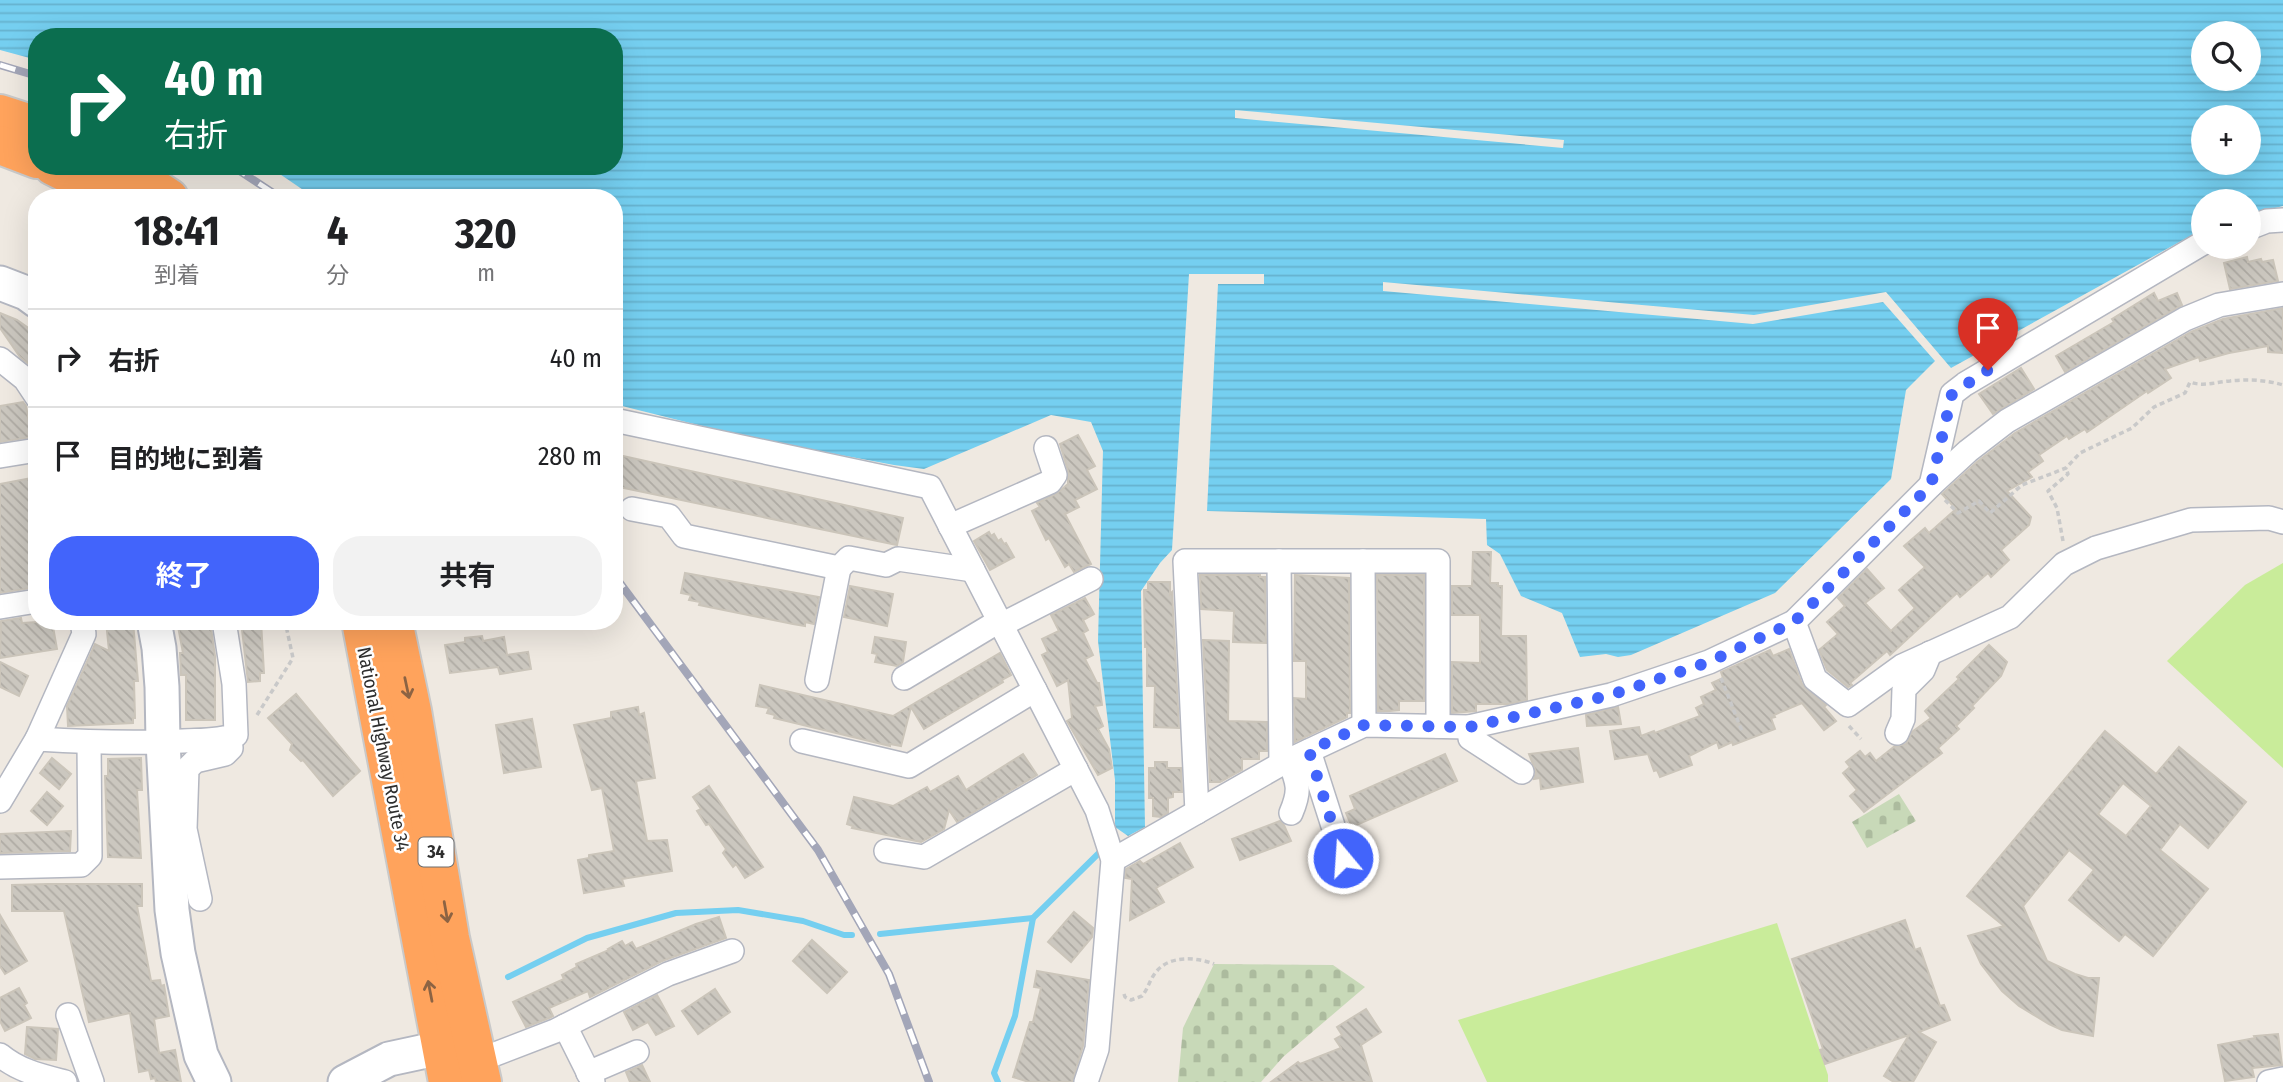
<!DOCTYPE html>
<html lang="ja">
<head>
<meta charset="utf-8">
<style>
  body { margin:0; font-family:"Fira Sans Condensed","Noto Sans JP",sans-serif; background:#f2f2f2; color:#202124; height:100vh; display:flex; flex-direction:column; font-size:26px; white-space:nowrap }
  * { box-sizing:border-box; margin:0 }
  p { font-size:23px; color:#757577 }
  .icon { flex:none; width:38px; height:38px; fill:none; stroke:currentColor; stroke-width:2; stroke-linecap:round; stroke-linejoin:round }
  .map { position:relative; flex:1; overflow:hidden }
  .panel { position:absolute; left:28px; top:189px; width:595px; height:441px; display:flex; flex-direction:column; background:#fff; border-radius:28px; box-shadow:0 7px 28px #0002 }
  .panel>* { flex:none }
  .hud { position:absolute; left:28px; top:28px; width:595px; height:147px; border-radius:28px; box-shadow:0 7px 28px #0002; background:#0b6e4f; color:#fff; overflow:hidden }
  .tools { position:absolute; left:2191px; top:21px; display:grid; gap:14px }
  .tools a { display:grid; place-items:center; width:70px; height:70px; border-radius:50%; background:#fff; box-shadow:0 7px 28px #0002; font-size:35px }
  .pin { position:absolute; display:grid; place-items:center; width:60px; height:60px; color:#fff; margin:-72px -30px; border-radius:50% 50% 50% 0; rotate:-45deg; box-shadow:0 0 7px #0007 }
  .pin .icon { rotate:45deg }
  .me { position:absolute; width:77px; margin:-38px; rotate:342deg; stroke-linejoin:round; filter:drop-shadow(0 0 5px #0008) }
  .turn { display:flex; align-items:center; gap:24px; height:147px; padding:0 21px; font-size:32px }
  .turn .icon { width:91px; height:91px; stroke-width:2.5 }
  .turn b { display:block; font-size:49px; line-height:60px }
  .eta { display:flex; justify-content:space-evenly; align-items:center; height:119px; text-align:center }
  .eta b { font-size:42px; font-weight:700; line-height:49px }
  .button { display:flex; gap:14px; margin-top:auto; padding:14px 21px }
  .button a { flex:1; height:80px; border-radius:28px; background:#4264fb; color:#fff; font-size:28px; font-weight:700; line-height:80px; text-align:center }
  .button a+a { background:#f2f2f2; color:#202124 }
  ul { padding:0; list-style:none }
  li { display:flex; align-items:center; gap:21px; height:98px; padding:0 21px; border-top:2px solid #e0e0e0 }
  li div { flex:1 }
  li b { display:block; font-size:26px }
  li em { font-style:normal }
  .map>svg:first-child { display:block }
  .cemetery { fill:url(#cemetery-stones) }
  .pitch { fill:#c9ec9a }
  .water { fill:url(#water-rules); fill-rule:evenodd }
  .pier { fill:#efe9e1 }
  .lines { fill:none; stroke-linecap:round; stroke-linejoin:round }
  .stream { stroke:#75cff0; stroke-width:6 }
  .building { fill:url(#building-back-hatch); stroke:#cbc5ba; stroke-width:2; fill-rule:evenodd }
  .street-casing { stroke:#b4b7c1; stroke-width:26 }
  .secondary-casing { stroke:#b4b7c1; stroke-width:37 }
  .highway-casing { stroke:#c9c9c9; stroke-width:42 }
  .path { stroke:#c9c9c9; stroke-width:3.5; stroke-dasharray:5 3.5; stroke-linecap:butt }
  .street { stroke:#fff; stroke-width:23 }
  .secondary { stroke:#fff; stroke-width:33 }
  .highway { stroke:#ffa35c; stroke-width:38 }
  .rail-casing { stroke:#a3a6b8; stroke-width:8 }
  .rail { stroke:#fff; stroke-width:5; stroke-dasharray:16; stroke-linecap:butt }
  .oneway { stroke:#8c6343 }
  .route { stroke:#4264fb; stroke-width:12; stroke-dasharray:0 21.6 }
  .labels { text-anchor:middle; stroke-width:5; stroke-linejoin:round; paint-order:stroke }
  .shield { fill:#fff; stroke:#6d6d6d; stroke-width:2 }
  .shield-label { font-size:18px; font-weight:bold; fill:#2e2e2e }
  .street-label { font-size:19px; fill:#2e2e2e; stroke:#fff }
</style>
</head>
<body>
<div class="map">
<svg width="2283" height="1082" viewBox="0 0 2283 1082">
  <defs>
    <pattern id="cemetery-stones" width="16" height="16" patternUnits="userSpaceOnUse" patternTransform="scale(1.75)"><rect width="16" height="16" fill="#c8d9b8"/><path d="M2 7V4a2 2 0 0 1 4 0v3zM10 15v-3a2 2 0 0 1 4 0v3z" fill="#acbb9e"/></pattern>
    <pattern id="water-rules" width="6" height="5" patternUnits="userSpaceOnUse" patternTransform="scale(1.75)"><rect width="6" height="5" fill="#75cff0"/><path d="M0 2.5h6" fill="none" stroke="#66b2ce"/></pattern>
    <pattern id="building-back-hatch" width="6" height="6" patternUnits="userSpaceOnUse" patternTransform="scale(1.75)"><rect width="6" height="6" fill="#cbc7bf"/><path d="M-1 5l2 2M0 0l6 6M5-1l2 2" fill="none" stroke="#afaba4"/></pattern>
  </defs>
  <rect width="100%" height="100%" fill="#efe9e1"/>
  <g class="cemetery">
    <polygon points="1899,794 1916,821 1867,848 1852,822"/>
    <polygon points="1214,964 1333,965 1365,987 1283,1057 1261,1082 1178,1082 1183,1028"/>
  </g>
  <g class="pitch">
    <polygon points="2283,563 2283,768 2167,661 2245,585"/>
    <polygon points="1777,923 1828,1075 1828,1082 1487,1082 1458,1020"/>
  </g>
  <path class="water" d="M0,0H2283V206L2249,215V201H2203V229L1951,368L1886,292L1754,315L1383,282V291L1753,324L1883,302L1935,361L1906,390L1891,479L1775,593L1631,655L1618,657L1606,654L1580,657L1562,613L1521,596L1500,554L1487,545L1486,519L1207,511L1218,284H1264V274H1189L1172,550L1160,563L1141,591L1145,827L1128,836L1115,827V780L1098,641L1103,451L1091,422L1051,415L924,469L894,465L750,438L614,404V198H315L268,166H614V37H37V60L0,50ZM2203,33H2249V79H2203ZM2203,117H2249V163H2203Z"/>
  <polygon class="pier" points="1235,110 1564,140 1563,148 1235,118"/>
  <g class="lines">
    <g class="stream">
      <polyline points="880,934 1033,918"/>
      <polyline points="508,977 587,938 676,913 738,910 803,921 844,935 852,935"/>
      <polyline points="998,1082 994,1073 1015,1016 1033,918 1105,847"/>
    </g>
  </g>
  <g class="building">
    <polygon points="2247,257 2248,262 2261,259 2262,262 2273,260 2278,281 2230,289 2224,263"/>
    <polygon points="2154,293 2158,301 2177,293 2182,305 2065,372 2056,356 2114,322 2112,319"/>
    <polygon points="2283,308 2283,353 2268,352 2268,346 2229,353 2200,361 2199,357 2165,369 2171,378 2148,393 2147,391 2087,432 2085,429 2069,439 2067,436 2039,455 2043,461 2028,472 2032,477 2007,491 2031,517 2029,525 2001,550 2009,560 1991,577 1988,573 1960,597 1957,593 1890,655 1887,651 1850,683 1852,685 1848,687 1827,670 1819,650 1838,634 1827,622 1845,606 1838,598 1867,569 1884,588 1865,603 1891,631 1915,608 1899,590 1925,567 1904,546 1925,528 1929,533 1956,509 1942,494 1977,462 2015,433 2191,332 2223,319"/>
    <polygon points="0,313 17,320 37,334 37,342 32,348 37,355 37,371 20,357 0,328"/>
    <polygon points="2021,368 2034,389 1993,414 1979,394"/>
    <polygon points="23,402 26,406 32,437 0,442 0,406"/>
    <polygon points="1078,435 1095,466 1087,470 1097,489 1075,500 1079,507 1065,514 1091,564 1074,572 1069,564 1065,567 1049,538 1046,540 1032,511 1040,507 1037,503 1056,494 1068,484 1068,471 1060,444"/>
    <polygon points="614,454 903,518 897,545 614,486"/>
    <polygon points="37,477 37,587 0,593 0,484"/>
    <polygon points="989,532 991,536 994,534 998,541 1001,539 1004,544 1006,543 1014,557 990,570 974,541"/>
    <polygon points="1473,552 1491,552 1490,583 1498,583 1498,586 1502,586 1501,636 1526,636 1527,700 1508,704 1476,704 1476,711 1452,713 1452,662 1480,663 1480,615 1452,615 1452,586 1472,586"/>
    <polygon points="685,573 819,597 814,624 805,622 805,626 793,624 699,605 700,602 689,600 691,595 681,593"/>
    <polygon points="1200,575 1260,575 1260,577 1265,577 1266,643 1233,642 1234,611 1201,609"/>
    <polygon points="1295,575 1349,578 1350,713 1347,713 1347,717 1295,742 1294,698 1306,699 1306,661 1294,661"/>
    <polygon points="1377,575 1424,575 1424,701 1399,701 1399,710 1390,711 1378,711"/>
    <polygon points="1148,582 1170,582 1170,594 1172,592 1179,728 1154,727 1155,686 1147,686 1147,647 1145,647 1144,590 1148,590"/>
    <polygon points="850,586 893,594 887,626 844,617"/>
    <polygon points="1085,598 1094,614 1083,620 1088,630 1083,633 1093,655 1085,659 1097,683 1099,683 1102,705 1095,706 1103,726 1098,729 1109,749 1112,768 1098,775 1067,721 1072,718 1068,680 1057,686 1042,655 1048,652 1042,639 1059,631 1051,615"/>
    <polygon points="21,618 22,623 52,621 57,649 0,658 1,621"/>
    <polygon points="106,621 133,621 138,681 134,681 135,718 133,718 133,723 68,726 67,706 95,644 109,651"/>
    <polygon points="177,621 210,621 215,656 215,720 186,720 186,675 181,675 180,653 183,653"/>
    <polygon points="241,621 261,621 264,673 260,673 260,681 248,682"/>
    <polygon points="482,636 483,641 504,637 507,655 528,652 531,669 500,674 498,667 450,673 445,645 465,642 465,638"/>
    <polygon points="875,637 906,642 903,662 897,666 875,662 877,654 872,653"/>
    <polygon points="1203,640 1229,641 1228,721 1267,722 1267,751 1259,751 1259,759 1242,759 1242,770 1220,782 1210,782"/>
    <polygon points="1989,645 2007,662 2001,676 1972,706 1974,708 1956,726 1959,729 1938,748 1942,753 1864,812 1850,796 1857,790 1843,773 1850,767 1846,762 1860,751 1865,757 1870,753 1876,761 1895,746 1906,744 1912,732 1931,718 1925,711 1959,679 1957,677"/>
    <polygon points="1789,649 1802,684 1826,705 1824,707 1836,721 1824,730 1802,703 1774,715 1775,717 1771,718 1775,729 1733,745 1732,742 1719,748 1717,742 1689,756 1692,765 1660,777 1657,770 1654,771 1648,754 1615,759 1610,731 1639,727 1641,736 1654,731 1655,733 1700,716 1696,708 1704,704 1701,697 1716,690 1712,683 1723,678 1721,672 1770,650 1773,656"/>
    <polygon points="1000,653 1011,675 1002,680 1003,682 924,729 911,707 901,746 890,744 890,746 774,718 775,715 767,713 769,708 756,706 760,685 893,716"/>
    <polygon points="0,662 28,676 19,696 0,687"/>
    <polygon points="296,694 360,771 333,796 303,760 301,761 290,750 292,744 268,718"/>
    <polygon points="638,707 639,715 644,713 655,778 636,781 647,841 667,840 672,871 622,879 624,886 584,893 578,860 589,858 589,855 614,851 602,788 592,790 574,725 611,718 611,712"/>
    <polygon points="1618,707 1621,724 1587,726 1586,715"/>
    <polygon points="532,719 541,767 504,773 496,725"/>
    <path d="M2105,731L2156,774L2179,747L2246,802L2208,848L2180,824L2160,850L2208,889L2153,956L2125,934L2119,941L2069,900L2094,870L2069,850L2023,906L2047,961L2075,974L2088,978H2099L2093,1036L2062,1030L2049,1024L2019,1006L2002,991L1981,964L1968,936L2004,926L1967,896ZM2123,783L2151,806L2126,836L2098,814Z"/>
    <polygon points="1578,748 1583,782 1541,789 1540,778 1534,779 1536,772 1529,754"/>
    <polygon points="1023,754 1037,775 957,822 949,810 944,829 921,842 852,828 853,826 847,824 854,797 893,806 927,787 930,792 958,776 966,790"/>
    <polygon points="1445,754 1457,781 1352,827 1346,813 1355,809 1350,796"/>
    <polygon points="52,758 71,774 59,789 40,773"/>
    <polygon points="141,758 142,790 137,790 141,858 108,857 105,776 108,776 108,759"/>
    <polygon points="1155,762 1167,762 1167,768 1181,768 1182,792 1173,792 1173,797 1168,798 1168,813 1161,817 1153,816 1153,798 1149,798 1149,768 1155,768"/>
    <polygon points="709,786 763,867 745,878 736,864 733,867 723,853 726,849 709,824 706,825 697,811 701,809 693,797"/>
    <polygon points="47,792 63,806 47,825 31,811"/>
    <polygon points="1280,821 1284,825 1291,841 1240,860 1232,839"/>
    <polygon points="71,831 70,851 0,853 0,834"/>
    <polygon points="1180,843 1193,867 1156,888 1164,902 1130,920 1132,879 1125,878 1126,869 1140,861 1143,864"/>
    <polygon points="48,884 142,884 142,906 137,906 151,981 160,980 161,986 164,985 169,1016 154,1019 159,1053 175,1050 181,1082 156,1082 155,1078 151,1079 149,1070 139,1072 130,1013 89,1022 64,911 12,911 12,885"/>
    <polygon points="1074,912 1093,928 1092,937 1071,962 1048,942"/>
    <polygon points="0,915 27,961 5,974 0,966"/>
    <polygon points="719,917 726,938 662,961 590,997 588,991 549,1008 553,1016 549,1018 526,1027 513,1002 564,979 562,975 577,967 576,964 609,950 608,949 622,941 625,946 632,942 636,949 696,924"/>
    <polygon points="1905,920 1915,950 1920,948 1940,1006 1944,1005 1950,1020 1919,1032 1936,1042 1913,1082 1894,1082 1884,1076 1909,1035 1825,1064 1820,1050 1823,1049 1792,959"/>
    <polygon points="812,940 847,972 827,993 793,961"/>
    <polygon points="1037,971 1089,980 1083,1046 1072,1082 1029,1082 1013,1077 1030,1022 1033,1022 1041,988 1034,987"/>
    <polygon points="19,988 27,1003 24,1005 31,1018 5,1031 0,1021 0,998"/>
    <polygon points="715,989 730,1012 698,1034 682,1011"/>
    <polygon points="657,995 674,1026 656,1035 648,1022 633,1030 624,1012"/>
    <polygon points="1366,1009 1381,1032 1361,1045 1372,1082 1271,1082 1298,1062 1300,1064 1341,1048 1335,1039 1342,1035 1337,1027"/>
    <polygon points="27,1027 58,1029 56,1060 35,1059 25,1054"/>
    <polygon points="2278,1034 2282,1065 2252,1068 2254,1077 2225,1081 2218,1045 2255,1038 2254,1036"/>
    <polygon points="642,1065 650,1082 630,1082 626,1072"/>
  </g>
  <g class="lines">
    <g class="street-casing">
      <g id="street">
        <polyline points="2249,228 2267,221 2283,220"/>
        <polyline points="0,359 25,379 37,397"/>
        <polyline points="614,420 930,487 1097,810 1113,860 1097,1049 1086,1082"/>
        <polyline points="0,456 37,450"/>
        <polyline points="1931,485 1952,394 1965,384 2203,243"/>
        <polyline points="632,509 669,516 684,536 839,568 849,558 886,565 898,559 973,570"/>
        <polyline points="950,526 1050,482 1055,475 1046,448"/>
        <polyline points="1279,561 1281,764"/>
        <polyline points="1363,561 1364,725"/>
        <polyline points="0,607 37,601"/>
        <polyline points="1794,622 1815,679 1848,705 1902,666 2010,617 2064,564 2096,548 2191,520 2269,518 2283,522"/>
        <polyline points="1001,625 1091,579"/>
        <polyline points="904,678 999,621"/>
        <polyline points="817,680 839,568"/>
        <polyline points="1469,727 1470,738 1522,772"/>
        <polyline points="1897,733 1903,719 1904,689 1923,670 1930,653"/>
        <polyline points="37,739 84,634 82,621"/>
        <polyline points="802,741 909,766 1035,690"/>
        <polyline points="1309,751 1343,857"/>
        <path d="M1289,760C1298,783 1301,790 1291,813"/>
        <path d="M0,801L37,739C86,742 134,744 183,741C201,740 219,741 236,735L234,684L224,621"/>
        <polyline points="1197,812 1185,561 1438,561 1438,726"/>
        <polyline points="886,851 924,857 1076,769"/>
        <polyline points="1113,860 1281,764 1364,725 1469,727 1611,695 1709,662 1794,622 1931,485 1968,451 2007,421 2185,319 2219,305 2283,294"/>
        <polyline points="0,867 81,865 90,856 89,742"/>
        <polyline points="200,899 185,829 187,769 195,761 225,754 231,748 230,737"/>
        <polyline points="68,1015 92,1082"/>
        <polyline points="565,1026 593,1082"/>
        <path d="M0,1055C19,1071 42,1076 65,1082"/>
        <polyline points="477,1061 555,1031 668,974 732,951"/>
        <polyline points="588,1073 637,1052"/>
        <polyline points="2269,1082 2283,1079"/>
      </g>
    </g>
    <g class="secondary-casing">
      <g id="secondary">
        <polyline points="0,283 26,293 37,301"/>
        <polyline points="154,621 159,648 162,687 163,742 172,910 178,953 201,1055 214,1082"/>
        <polyline points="345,1082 389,1059 468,1042"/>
      </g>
    </g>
    <g class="highway-casing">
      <g id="highway">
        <polyline points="0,114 37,126"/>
        <polyline points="0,145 37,159"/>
        <polyline points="53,166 117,198"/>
        <polyline points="121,166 169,198"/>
        <polyline points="361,621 448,1082"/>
        <polyline points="393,621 412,711 450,938 482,1082"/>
      </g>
    </g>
    <g class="path">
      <path d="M1945,500L1958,513L1979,501L1990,513L2022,485L2066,468L2080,453L2132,428L2154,407L2185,393L2190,382C2203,387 2216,382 2230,381C2247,379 2267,380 2283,385"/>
      <polyline points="2063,541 2057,508 2048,491 2068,474 2066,468"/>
      <polyline points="1721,678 1742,731"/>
      <polyline points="257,715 293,658 285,621"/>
      <polyline points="1849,726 1861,739"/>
      <path d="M1124,994L1125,997L1131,1000L1142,996C1148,989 1150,979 1156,972C1169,955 1197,957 1214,964"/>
    </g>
    <use href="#street" class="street"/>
    <use href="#secondary" class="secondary"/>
    <use href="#highway" class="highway"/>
    <g class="rail-casing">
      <g id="rail">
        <polyline points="0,65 37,76"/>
        <polyline points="232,166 281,198"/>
        <polyline points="614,575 818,850 889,974 929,1082"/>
      </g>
    </g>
    <use href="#rail" class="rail"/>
  </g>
  <defs><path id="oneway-shaft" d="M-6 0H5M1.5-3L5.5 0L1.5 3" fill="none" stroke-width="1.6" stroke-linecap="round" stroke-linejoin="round" transform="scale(1.75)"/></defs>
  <g class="oneway">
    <use href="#oneway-shaft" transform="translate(407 688) rotate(78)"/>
    <use href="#oneway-shaft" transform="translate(446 912) rotate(80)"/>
    <use href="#oneway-shaft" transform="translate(430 991) rotate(-101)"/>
  </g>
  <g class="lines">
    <polyline class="route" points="1343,858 1309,751 1364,725 1469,727 1611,695 1709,662 1794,622 1931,485 1952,394 1988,370"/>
  </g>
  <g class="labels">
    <rect class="shield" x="418.5" y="837.5" width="35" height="29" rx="5"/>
    <g class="shield-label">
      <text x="436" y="858">34</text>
    </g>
    <g class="street-label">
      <text transform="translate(384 749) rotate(79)" y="7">National Highway Route 34</text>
    </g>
  </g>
</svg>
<div class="tools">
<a><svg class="icon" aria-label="search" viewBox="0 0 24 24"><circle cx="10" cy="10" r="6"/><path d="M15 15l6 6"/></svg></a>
<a>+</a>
<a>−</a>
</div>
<div class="pin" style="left:1988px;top:370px;background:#d93025"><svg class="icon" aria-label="arrive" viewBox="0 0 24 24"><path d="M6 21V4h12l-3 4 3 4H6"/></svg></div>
<svg class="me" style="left:1343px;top:858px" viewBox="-20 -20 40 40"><circle r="17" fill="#4264fb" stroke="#fff" stroke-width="3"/><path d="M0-11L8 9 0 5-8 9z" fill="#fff"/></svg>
<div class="hud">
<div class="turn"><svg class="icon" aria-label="right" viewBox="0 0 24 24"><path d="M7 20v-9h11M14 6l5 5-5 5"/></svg><div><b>40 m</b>右折</div></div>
</div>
<section class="panel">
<div class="eta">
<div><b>18:41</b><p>到着</p></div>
<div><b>4</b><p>分</p></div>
<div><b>320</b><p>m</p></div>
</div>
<ul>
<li><svg class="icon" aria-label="right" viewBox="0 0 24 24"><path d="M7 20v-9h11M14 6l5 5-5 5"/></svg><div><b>右折</b></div><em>40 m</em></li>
<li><svg class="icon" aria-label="arrive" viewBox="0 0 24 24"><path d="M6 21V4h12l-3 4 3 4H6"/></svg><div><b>目的地に到着</b></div><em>280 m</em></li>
</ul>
<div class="button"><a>終了</a><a>共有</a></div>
</section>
</div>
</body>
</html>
